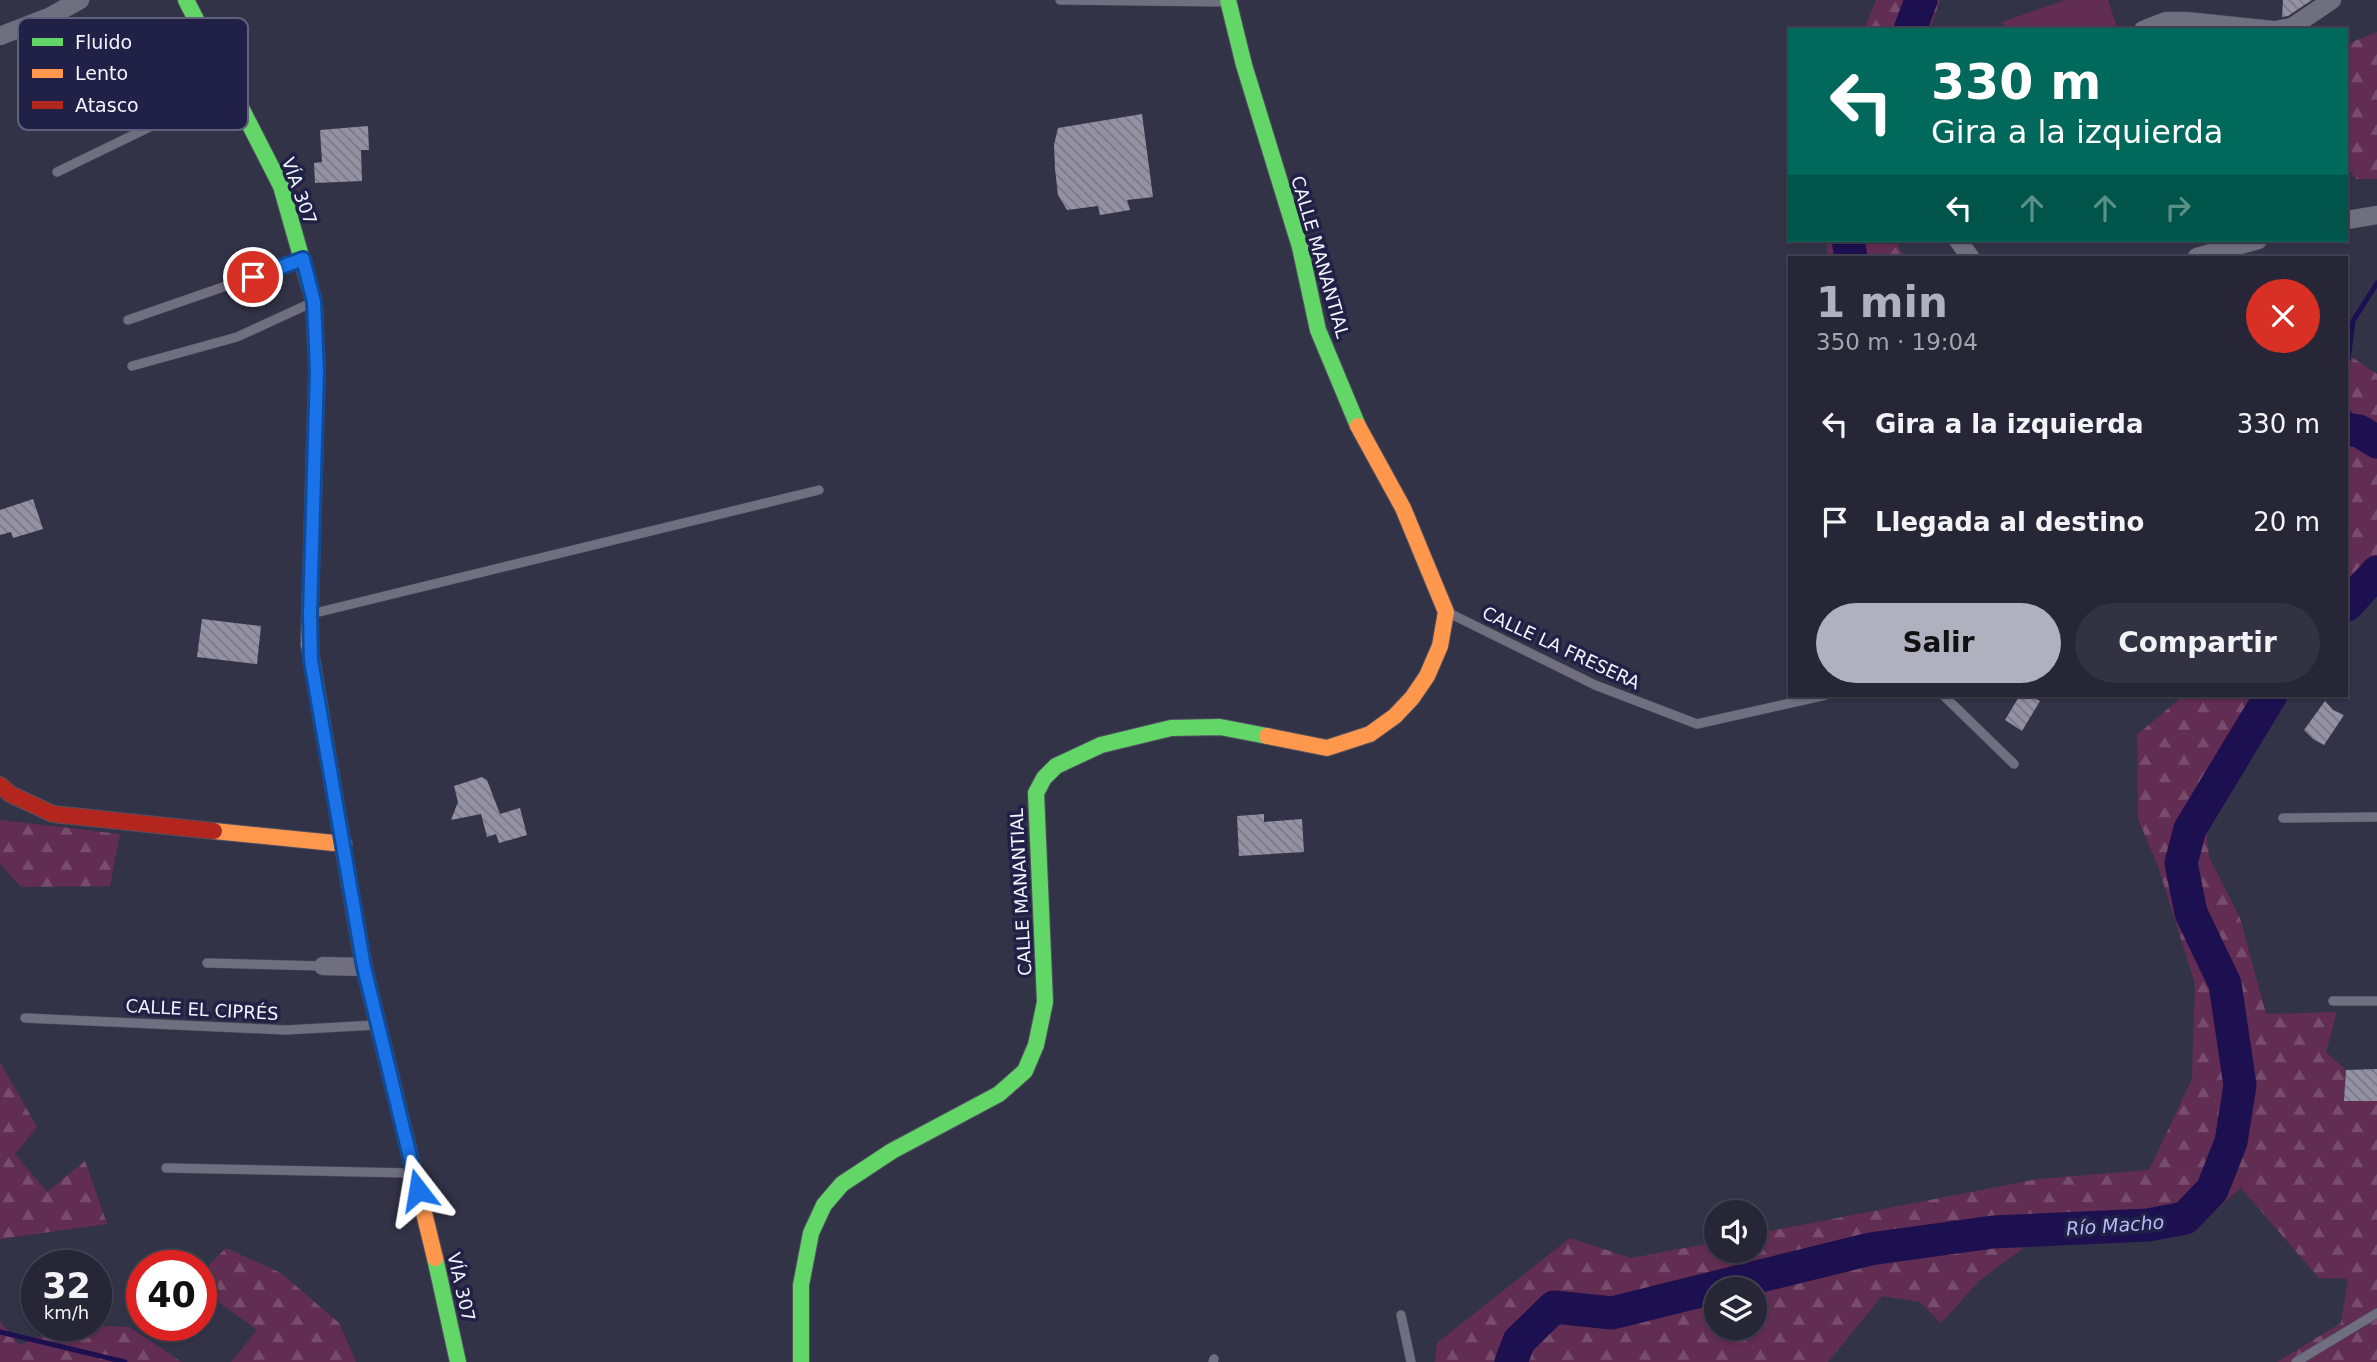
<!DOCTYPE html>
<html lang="es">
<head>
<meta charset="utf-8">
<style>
  body { margin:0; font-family:"DejaVu Sans",sans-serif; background:#323242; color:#f1f3f6; height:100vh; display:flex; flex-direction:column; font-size:26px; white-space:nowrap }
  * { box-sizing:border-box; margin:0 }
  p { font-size:23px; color:#a4a5ad }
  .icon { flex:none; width:38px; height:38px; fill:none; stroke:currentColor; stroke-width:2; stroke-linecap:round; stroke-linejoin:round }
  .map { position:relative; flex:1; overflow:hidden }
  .side { position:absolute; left:1788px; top:256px; width:560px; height:441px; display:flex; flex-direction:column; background:#262636; border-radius:0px; box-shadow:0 2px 5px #0004,0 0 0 2px #424351 }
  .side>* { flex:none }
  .banner { position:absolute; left:1788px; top:28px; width:560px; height:214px; border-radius:0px; box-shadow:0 2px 5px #0004,0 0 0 2px #424351; background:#00695c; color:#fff; overflow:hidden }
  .tools { position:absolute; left:1704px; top:1200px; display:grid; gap:14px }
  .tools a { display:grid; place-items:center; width:63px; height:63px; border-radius:50%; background:#262636; box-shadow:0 2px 5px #0004,0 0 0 2px #424351; font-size:35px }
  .speed { position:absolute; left:21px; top:1250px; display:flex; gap:14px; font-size:35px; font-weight:700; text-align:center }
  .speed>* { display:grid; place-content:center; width:91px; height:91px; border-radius:50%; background:#262636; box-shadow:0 2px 5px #0004,0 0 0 2px #424351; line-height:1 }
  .speed small { font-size:18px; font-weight:400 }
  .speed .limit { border:10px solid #d22; background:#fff; color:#111 }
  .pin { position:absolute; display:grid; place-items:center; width:60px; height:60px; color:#fff; margin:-30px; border:4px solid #fff; border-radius:50%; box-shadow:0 2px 7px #0007 }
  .me { position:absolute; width:77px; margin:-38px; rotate:346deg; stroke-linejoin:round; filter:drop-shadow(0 0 5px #0008) }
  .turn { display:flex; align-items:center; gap:24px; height:147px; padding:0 28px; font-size:32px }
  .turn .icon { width:91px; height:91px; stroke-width:2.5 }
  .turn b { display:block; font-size:49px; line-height:60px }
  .lanes { display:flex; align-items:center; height:66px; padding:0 28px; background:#0003; justify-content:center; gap:35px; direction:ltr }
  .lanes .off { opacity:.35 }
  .round { display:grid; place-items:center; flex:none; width:74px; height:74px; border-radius:37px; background:#323242 }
  .headline { display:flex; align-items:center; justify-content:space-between; height:119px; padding:0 28px }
  h1 { font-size:42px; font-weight:700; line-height:52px; color:#b0b0be }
  .button { display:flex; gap:14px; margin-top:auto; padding:14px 28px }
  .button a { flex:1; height:80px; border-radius:42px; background:#b0b0be; color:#111; font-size:28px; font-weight:700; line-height:80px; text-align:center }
  .button a+a { background:#323242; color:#f1f3f6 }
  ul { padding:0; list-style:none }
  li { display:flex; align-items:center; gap:21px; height:98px; padding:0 28px }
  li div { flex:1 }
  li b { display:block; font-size:26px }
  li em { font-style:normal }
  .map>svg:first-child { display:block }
  .forest { fill:url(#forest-firs); fill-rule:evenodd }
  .park { fill:#612d52 }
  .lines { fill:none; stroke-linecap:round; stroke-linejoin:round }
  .stream { stroke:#1c1050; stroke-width:5 }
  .river { stroke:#1c1050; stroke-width:33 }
  .building { fill:url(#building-back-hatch) }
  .lane-casing { stroke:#505060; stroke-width:10 }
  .street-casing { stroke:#505060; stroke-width:19 }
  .fast-casing { stroke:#505060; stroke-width:18 }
  .slow-casing { stroke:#505060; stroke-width:18 }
  .jam-casing { stroke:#505060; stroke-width:18 }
  .lane { stroke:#6f6f80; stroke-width:9 }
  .street { stroke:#6f6f80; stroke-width:18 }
  .fast { stroke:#63d668; stroke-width:16 }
  .slow { stroke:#ff974d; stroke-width:16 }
  .jam { stroke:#b3261e; stroke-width:16 }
  .route-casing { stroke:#114b97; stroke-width:18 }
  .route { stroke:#1a73e8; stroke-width:12 }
  .labels { text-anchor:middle; stroke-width:7; stroke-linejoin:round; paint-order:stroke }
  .street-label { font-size:18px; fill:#f3f4fe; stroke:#212046 }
  .water-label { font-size:19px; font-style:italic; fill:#b8bbf9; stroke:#212046 }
  .key { fill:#212046; stroke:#60607d; stroke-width:2 }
  .key-label { font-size:19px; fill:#f3f4fe }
</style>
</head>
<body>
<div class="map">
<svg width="2377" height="1362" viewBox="0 0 2377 1362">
  <defs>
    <pattern id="forest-firs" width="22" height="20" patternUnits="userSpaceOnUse" patternTransform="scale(1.75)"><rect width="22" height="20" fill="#612d52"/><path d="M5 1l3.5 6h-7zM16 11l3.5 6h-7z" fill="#784c6c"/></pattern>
    <pattern id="building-back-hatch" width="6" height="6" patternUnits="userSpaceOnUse" patternTransform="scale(1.75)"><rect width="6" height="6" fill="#9491a2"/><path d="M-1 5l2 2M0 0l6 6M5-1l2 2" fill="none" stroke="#7a7884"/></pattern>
  </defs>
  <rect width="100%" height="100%" fill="#333348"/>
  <g class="forest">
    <polygon points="1876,0 1940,0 1930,30 1864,30"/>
    <polygon points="2377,32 2377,179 2356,179 2347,167 2347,44"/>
    <polygon points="1826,240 1895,240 1901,252 1909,257 1828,257"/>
    <polygon points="2347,354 2377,374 2377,588 2347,622"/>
    <path d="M2184,695H2265L2222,751L2205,816L2209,857L2240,918L2266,1014L2337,1012L2326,1052L2346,1070L2344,1100L2377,1101V1362H2277L2341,1323L2348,1279L2319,1278L2241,1188L2204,1220L2118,1238L2026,1246L1979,1281L1941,1323L1920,1302L1882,1296L1828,1362H1435L1437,1343L1570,1238L1631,1258L1717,1242V1251H1755V1234L2038,1179L2149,1170L2192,1079L2195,984L2158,866L2138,819L2137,735ZM1717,1290H1755V1328H1717Z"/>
    <polygon points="0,820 120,834 110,886 21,887 0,864"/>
    <polygon points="0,1062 37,1127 15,1154 47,1192 85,1161 107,1224 0,1239"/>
    <polygon points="226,1248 281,1273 339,1323 356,1362 231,1362 257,1330 201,1289 201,1273"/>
    <polygon points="0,1321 19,1345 72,1325 129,1327 182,1362 0,1362"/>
  </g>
  <polygon class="park" points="2065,0 2108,0 2118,30 2005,30 2002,22"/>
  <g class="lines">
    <g class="stream">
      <polyline points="2347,368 2353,321 2377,283"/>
      <polyline points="2347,410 2359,431"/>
      <polyline points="0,1332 125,1362"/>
    </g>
    <g class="river">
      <polyline points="1910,30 1921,0"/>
      <polyline points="1848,240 1851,257"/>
      <polyline points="2347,429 2359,431 2377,442"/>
      <polyline points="2347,605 2377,572"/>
      <polyline points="1511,1362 1519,1341 1554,1307 1612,1313 1870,1249 1993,1232 2148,1225 2185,1218 2212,1190 2231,1142 2240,1085 2225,984 2191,913 2181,863 2190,829 2271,695"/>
    </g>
  </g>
  <g class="building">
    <polygon points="2283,0 2312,0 2288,16 2282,17"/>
    <polygon points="1142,114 1153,197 1127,200 1130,210 1100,215 1098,206 1067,210 1058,195 1055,169 1054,145 1058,128"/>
    <polygon points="368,126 369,150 361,150 362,181 315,183 314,163 322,162 320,130"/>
    <polygon points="33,499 43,529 13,538 11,532 0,535 0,510"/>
    <polygon points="202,619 261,626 257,664 197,657"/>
    <polygon points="2020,695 2029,695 2040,701 2022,731 2005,720"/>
    <polygon points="2325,701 2333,710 2344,715 2324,745 2313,739 2304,730"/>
    <polygon points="482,777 487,780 500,814 520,808 527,835 499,843 496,834 487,837 481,814 451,820 458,802 454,786"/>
    <polygon points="1264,814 1264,822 1302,819 1304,852 1239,856 1237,816"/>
    <polygon points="2377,1069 2377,1101 2344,1101 2346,1070"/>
  </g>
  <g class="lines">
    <g class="lane-casing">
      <g id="lane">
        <polyline points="1060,0 1226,2"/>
        <polyline points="42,113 203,39"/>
        <polyline points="57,172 228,89"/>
        <polyline points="128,320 301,260"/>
        <polyline points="132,366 237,337 311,303"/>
        <polyline points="1449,613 1595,685 1697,724 1826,695"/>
        <polyline points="311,614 819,490"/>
        <polyline points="1943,695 2014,764"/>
        <polyline points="2283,818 2377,817"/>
        <polyline points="207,963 323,966"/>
        <polyline points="2333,1001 2377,1001"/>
        <polyline points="25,1018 286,1030 376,1025"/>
        <polyline points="166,1168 410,1173"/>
        <polyline points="1401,1315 1411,1362"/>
        <polyline points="1213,1362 1214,1359"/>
        <polyline points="2296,1362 2377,1313"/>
      </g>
    </g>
    <g class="street-casing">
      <g id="street">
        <polyline points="2143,30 2166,21 2186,21 2273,30"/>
        <polyline points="2276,30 2292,27 2332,0"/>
        <polyline points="0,36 49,17 80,0"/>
        <polyline points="2347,220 2377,215"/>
        <polyline points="1958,240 1970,257"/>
        <polyline points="2197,257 2258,240"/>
        <polyline points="323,966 364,967"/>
      </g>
    </g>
    <g class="fast-casing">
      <g id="fast">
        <polyline points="186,0 281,186 314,302 317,371 309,644 356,923"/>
        <polyline points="1228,0 1244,65 1300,247 1318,330 1358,426"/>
        <polyline points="435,1258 458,1362"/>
        <polyline points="801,1362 801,1285 811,1233 824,1205 842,1184 892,1151 999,1094 1025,1071 1036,1045 1045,1002 1036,793 1044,778 1056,766 1101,745 1171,728 1220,727 1267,736"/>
      </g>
    </g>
    <g class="slow-casing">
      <g id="slow">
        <polyline points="1267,736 1327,748 1370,734 1395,716 1412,698 1427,676 1440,646 1446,612 1403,508 1358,426"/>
        <polyline points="214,831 344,844"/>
        <polyline points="356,923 364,967 435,1258"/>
      </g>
    </g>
    <g class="jam-casing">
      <polyline id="jam" points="0,785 10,794 53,814 214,831"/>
    </g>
    <use href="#lane" class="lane"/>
    <use href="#street" class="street"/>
    <use href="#fast" class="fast"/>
    <use href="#slow" class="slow"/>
    <use href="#jam" class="jam"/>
  </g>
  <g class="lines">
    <g class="route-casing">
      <polyline id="route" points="253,277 303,259 314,302 317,371 310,614 311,660 364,967 418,1190"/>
    </g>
    <use href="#route" class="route"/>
  </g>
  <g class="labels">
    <g class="street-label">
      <text transform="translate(299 191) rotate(70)" y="6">VÍA 307</text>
      <text transform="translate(1320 257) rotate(74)" y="6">CALLE MANANTIAL</text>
      <text transform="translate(1561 648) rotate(25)" y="6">CALLE LA FRESERA</text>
      <text transform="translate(1021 892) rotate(-93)" y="6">CALLE MANANTIAL</text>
      <text transform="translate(202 1010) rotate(3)" y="6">CALLE EL CIPRÉS</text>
      <text transform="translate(461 1287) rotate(77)" y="6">VÍA 307</text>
    </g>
    <g class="water-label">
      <text transform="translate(2115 1225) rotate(-4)" y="7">Río Macho</text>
    </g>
  </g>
  <rect x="18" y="18" width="230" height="112" rx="10" class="key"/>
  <rect x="32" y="38" width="31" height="8" fill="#63d668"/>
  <rect x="32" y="69" width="31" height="9" fill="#ff974d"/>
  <rect x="32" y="101" width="31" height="8" fill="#b3261e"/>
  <g class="key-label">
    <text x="75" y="49">Fluido</text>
    <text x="75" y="80">Lento</text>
    <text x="75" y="112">Atasco</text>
  </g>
</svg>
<div class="tools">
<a><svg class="icon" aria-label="sound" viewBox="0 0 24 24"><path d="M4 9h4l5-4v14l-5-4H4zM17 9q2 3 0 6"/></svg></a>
<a><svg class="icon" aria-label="layers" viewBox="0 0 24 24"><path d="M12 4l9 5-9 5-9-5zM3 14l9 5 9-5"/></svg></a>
</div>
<div class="speed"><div>32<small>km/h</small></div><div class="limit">40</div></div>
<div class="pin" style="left:253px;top:277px;background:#d93025"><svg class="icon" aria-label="arrive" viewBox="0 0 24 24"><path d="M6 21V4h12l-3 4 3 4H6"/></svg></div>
<svg class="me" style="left:418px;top:1190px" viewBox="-20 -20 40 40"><path d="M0-17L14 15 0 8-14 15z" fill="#1a73e8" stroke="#fff" stroke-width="4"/></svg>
<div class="banner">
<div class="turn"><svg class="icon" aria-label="left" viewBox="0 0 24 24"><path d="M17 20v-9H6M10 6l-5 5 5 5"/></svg><div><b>330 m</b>Gira a la izquierda</div></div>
<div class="lanes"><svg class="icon" aria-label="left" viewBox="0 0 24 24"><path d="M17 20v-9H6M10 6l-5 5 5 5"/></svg><svg class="icon off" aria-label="ahead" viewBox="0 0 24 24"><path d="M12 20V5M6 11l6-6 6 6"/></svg><svg class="icon off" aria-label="ahead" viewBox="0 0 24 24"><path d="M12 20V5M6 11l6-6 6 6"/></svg><svg class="icon off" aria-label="right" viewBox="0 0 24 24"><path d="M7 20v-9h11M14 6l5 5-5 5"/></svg></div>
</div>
<section class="side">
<div class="headline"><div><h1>1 min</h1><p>350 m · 19:04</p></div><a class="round" style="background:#d93025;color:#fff"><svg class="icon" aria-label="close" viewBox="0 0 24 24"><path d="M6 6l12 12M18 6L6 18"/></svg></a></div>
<ul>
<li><svg class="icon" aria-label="left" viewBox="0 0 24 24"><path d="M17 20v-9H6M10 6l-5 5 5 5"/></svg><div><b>Gira a la izquierda</b></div><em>330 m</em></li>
<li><svg class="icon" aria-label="arrive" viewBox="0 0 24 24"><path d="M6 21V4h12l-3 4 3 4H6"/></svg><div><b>Llegada al destino</b></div><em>20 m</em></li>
</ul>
<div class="button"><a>Salir</a><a>Compartir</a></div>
</section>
</div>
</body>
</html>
